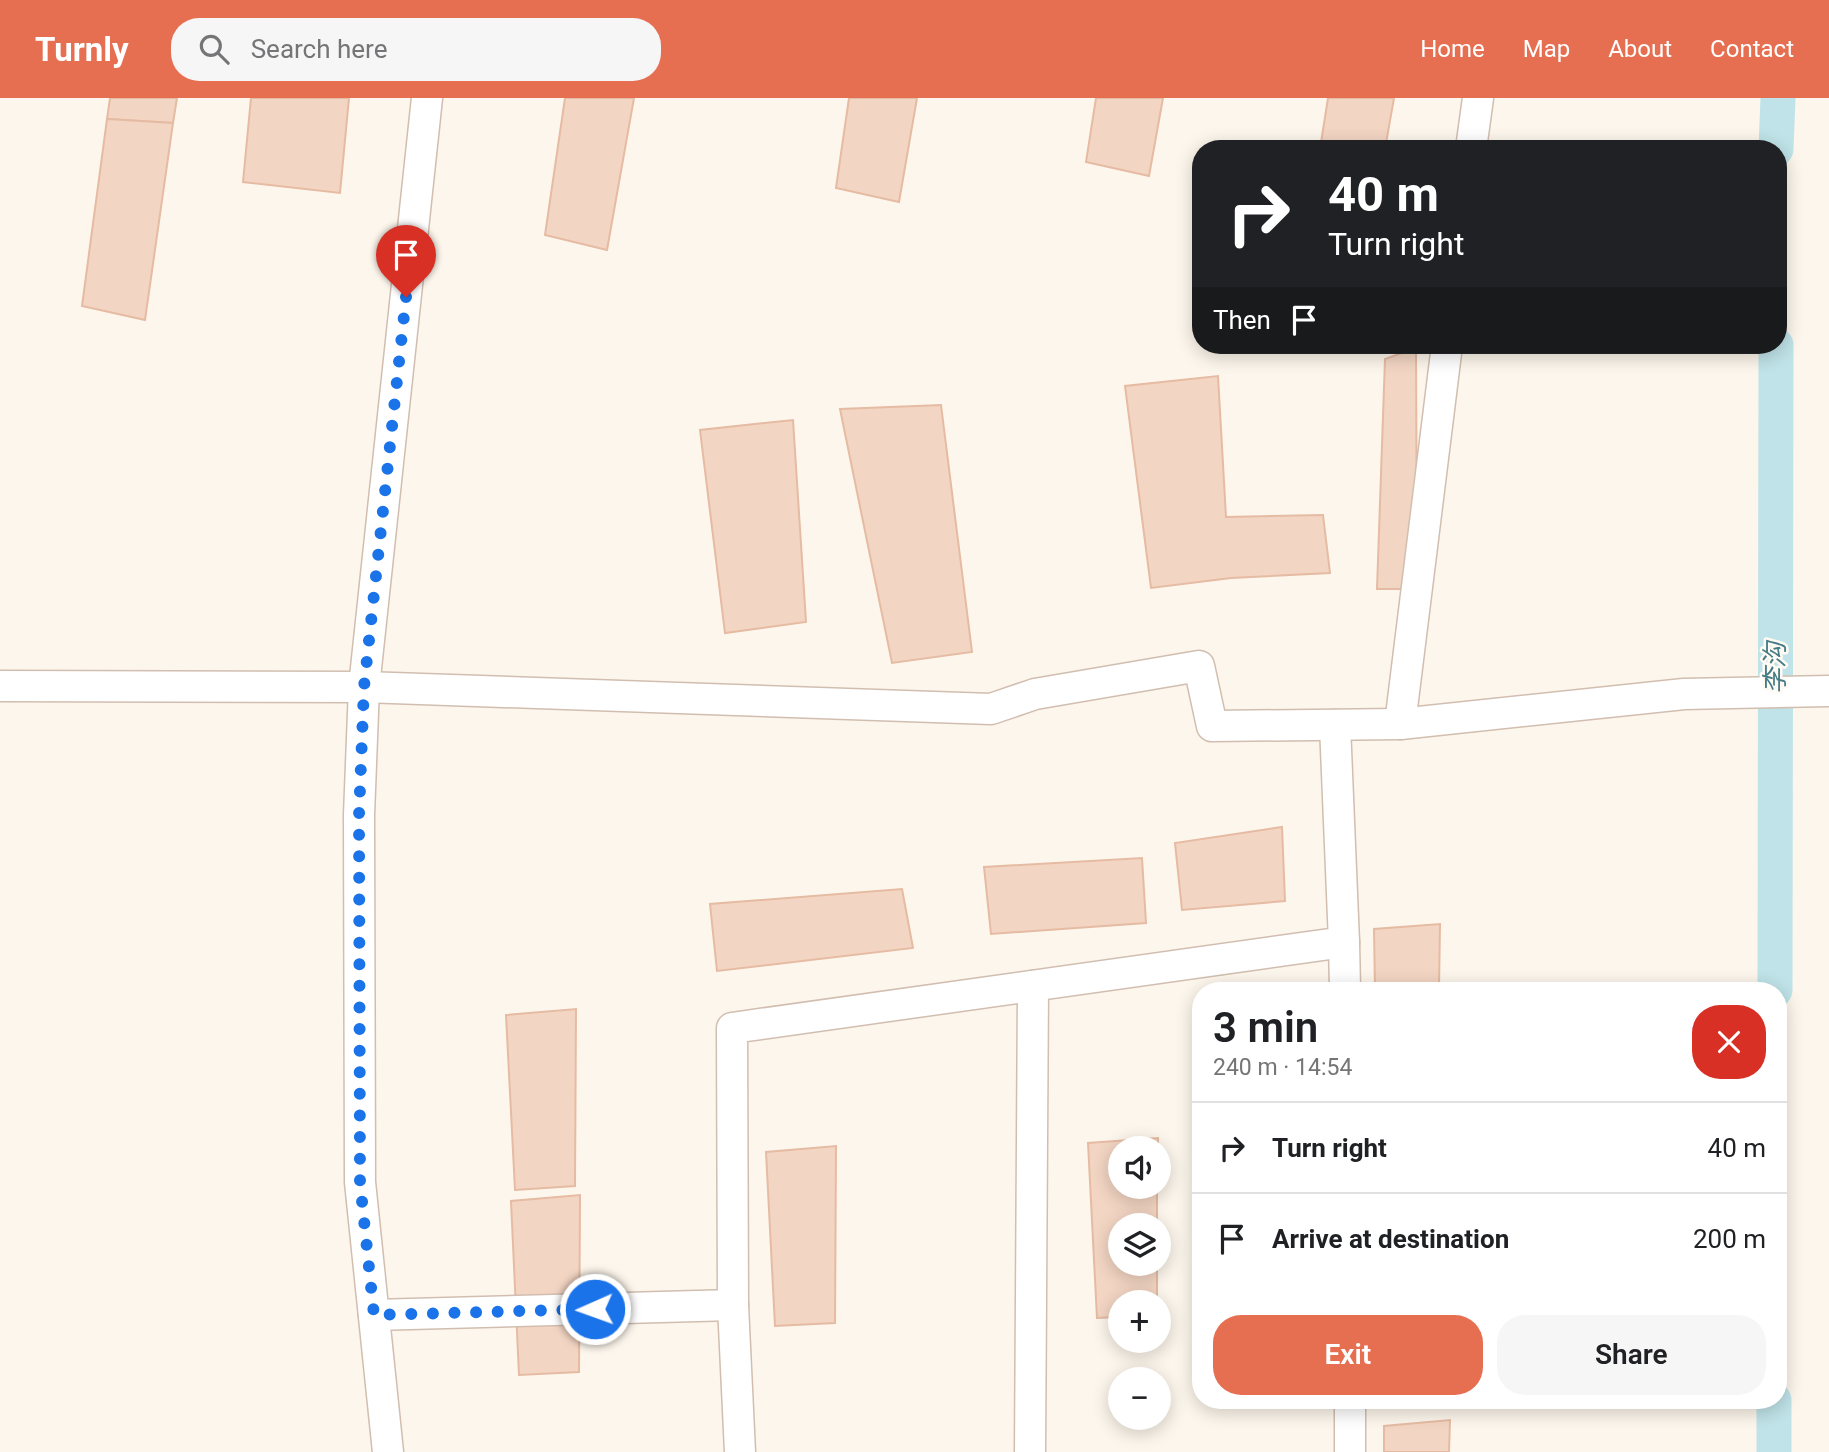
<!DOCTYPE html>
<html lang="en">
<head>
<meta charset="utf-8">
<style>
  body { margin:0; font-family:Roboto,"Noto Sans SC",sans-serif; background:#f6f6f6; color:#202124; height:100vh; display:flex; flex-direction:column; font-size:26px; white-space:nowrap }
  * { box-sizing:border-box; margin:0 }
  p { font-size:23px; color:#757577 }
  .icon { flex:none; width:38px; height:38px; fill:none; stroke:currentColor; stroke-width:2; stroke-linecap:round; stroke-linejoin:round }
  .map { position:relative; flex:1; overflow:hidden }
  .details { position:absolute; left:1192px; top:884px; width:595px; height:427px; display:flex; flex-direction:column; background:#fff; border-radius:28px; box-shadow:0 4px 18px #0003 }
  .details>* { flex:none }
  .guide { position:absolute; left:1192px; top:42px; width:595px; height:214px; border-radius:28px; box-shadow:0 4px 18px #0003; background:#202124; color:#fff; overflow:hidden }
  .buttons { position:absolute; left:1108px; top:1038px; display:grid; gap:14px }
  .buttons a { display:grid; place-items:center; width:63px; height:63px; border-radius:50%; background:#fff; box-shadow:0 4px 18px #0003; font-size:35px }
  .pin { position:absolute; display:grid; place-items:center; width:60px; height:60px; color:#fff; margin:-72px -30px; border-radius:50% 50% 50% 0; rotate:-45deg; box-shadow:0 0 7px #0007 }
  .pin .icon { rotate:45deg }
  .me { position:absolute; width:77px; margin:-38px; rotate:268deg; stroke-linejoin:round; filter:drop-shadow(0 0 5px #0008) }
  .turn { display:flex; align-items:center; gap:24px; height:147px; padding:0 21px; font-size:32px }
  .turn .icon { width:91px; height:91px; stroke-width:2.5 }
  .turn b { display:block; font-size:49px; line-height:60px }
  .then { display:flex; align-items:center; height:66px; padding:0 21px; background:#0003; gap:14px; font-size:26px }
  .round { display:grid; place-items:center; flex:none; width:74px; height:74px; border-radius:28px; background:#f6f6f6 }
  .overview { display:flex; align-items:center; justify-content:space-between; height:119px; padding:0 21px }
  h1 { font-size:42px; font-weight:600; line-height:52px }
  .cta { display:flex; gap:14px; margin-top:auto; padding:14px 21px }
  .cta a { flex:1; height:80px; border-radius:28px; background:#e76f51; color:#fff; font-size:28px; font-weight:600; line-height:80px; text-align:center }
  .cta a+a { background:#f6f6f6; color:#202124 }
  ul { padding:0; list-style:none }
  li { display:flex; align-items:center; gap:21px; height:91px; padding:0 21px; border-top:2px solid #e0e0e0 }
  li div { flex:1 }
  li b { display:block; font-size:26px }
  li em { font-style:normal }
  header { display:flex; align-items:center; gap:42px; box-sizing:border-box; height:98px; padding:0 35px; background:#e76f51; color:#fff }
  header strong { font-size:33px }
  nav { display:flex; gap:38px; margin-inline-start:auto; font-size:24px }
  .search { width:490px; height:63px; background:#f6f6f6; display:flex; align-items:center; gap:18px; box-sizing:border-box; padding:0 24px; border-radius:28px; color:#757577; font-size:26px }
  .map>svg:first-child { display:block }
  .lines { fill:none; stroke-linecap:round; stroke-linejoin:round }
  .canal { stroke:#bfe3e8; stroke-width:35 }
  .building { fill:#f3d5c3; stroke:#e6bba3; stroke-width:2 }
  .street-casing { stroke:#d1beb0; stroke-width:33 }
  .street { stroke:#fff; stroke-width:30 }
  .route { stroke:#1a73e8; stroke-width:12; stroke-dasharray:0 21.6 }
  .labels { text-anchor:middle; stroke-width:5; stroke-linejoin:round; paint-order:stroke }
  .water-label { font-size:26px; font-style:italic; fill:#437c86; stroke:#fffaf3 }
</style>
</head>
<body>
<header>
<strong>Turnly</strong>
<div class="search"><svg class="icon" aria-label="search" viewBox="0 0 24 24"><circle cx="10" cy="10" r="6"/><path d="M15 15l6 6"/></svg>Search here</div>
<nav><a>Home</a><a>Map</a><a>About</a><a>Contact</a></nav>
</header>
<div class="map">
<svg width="1829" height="1354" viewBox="0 0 1829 1354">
  <rect width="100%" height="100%" fill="#fdf6ec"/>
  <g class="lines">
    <g class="canal">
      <polyline points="1776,51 1778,0"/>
      <polyline points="1775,892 1776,247"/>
      <polyline points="1774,1354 1774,1302"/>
    </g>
  </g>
  <g class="building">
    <polygon points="110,0 177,0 173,25 107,21"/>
    <polygon points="251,0 349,0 340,95 243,84"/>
    <polygon points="565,0 634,0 607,152 545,137"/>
    <polygon points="849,0 917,0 899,104 836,90"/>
    <polygon points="1096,0 1163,0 1149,78 1086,64"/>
    <polygon points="1328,0 1394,0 1385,51 1320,51"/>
    <polygon points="107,21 173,25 145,222 82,208"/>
    <polygon points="1416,250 1417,491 1377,491 1385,261"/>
    <polygon points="1218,278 1226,419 1323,417 1330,475 1231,480 1151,490 1125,288"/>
    <polygon points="941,307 972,554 892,565 840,311"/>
    <polygon points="793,322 806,524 725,535 700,332"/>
    <polygon points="1282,729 1285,803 1182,812 1175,745"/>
    <polygon points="1142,760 1146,825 991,836 984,769"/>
    <polygon points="902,791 913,850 717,873 710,806"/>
    <polygon points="1440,826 1439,892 1375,892 1374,831"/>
    <polygon points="576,911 575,1088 515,1092 506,917"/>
    <polygon points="1158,1040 1158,1050 1120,1050 1120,1088 1157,1088 1157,1127 1120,1127 1120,1166 1157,1166 1157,1204 1120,1204 1120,1219 1097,1220 1088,1045"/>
    <polygon points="836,1048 835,1225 775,1228 766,1054"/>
    <polygon points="580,1097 579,1274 519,1277 511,1103"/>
    <polygon points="1450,1322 1449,1354 1384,1354 1384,1328"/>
  </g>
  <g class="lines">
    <g class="street-casing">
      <g id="street">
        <polyline points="1471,51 1478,0"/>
        <polyline points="1447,247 1400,626 1684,596 1829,593"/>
        <polyline points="0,588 364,589 991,611 1035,596 1199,568 1212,628 1400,626"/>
        <polyline points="1344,844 1345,892"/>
        <polyline points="733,1207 740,1354"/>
        <polyline points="374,1217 733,1207 732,930 1344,844 1335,627"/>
        <polyline points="1350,1302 1350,1354"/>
        <polyline points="388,1354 360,1084 359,717 364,589 427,0"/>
        <polyline points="1030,1354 1033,888"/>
      </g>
    </g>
    <use href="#street" class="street"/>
  </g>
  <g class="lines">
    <polyline class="route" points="406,199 364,589 359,717 360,1084 374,1217 595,1211"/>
  </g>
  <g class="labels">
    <g class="water-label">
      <text transform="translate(1775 570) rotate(-90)" y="9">李沟</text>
    </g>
  </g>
</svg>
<div class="buttons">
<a><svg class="icon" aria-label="sound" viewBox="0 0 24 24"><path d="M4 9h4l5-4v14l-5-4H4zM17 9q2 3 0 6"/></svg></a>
<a><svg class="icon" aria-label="layers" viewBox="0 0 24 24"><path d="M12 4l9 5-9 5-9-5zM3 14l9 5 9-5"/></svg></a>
<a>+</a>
<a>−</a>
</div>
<div class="pin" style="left:406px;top:199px;background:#d93025"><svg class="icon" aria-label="arrive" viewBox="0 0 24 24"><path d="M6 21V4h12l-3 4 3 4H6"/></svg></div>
<svg class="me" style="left:595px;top:1211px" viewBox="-20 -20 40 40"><circle r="17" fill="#1a73e8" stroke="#fff" stroke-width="3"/><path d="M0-11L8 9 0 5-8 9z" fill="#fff"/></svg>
<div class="guide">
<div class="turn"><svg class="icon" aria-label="right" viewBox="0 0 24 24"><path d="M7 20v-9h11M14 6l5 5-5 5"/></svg><div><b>40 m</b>Turn right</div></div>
<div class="then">Then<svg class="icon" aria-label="arrive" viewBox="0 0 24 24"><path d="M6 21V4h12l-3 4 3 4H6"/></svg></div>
</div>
<section class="details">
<div class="overview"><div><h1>3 min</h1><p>240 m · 14:54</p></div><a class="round" style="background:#d93025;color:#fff"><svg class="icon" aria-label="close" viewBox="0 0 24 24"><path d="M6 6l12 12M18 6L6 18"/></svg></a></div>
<ul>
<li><svg class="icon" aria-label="right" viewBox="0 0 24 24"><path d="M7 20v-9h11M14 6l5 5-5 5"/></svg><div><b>Turn right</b></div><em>40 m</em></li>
<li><svg class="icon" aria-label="arrive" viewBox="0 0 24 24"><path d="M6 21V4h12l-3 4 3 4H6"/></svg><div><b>Arrive at destination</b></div><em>200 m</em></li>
</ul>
<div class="cta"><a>Exit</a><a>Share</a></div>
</section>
</div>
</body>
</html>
